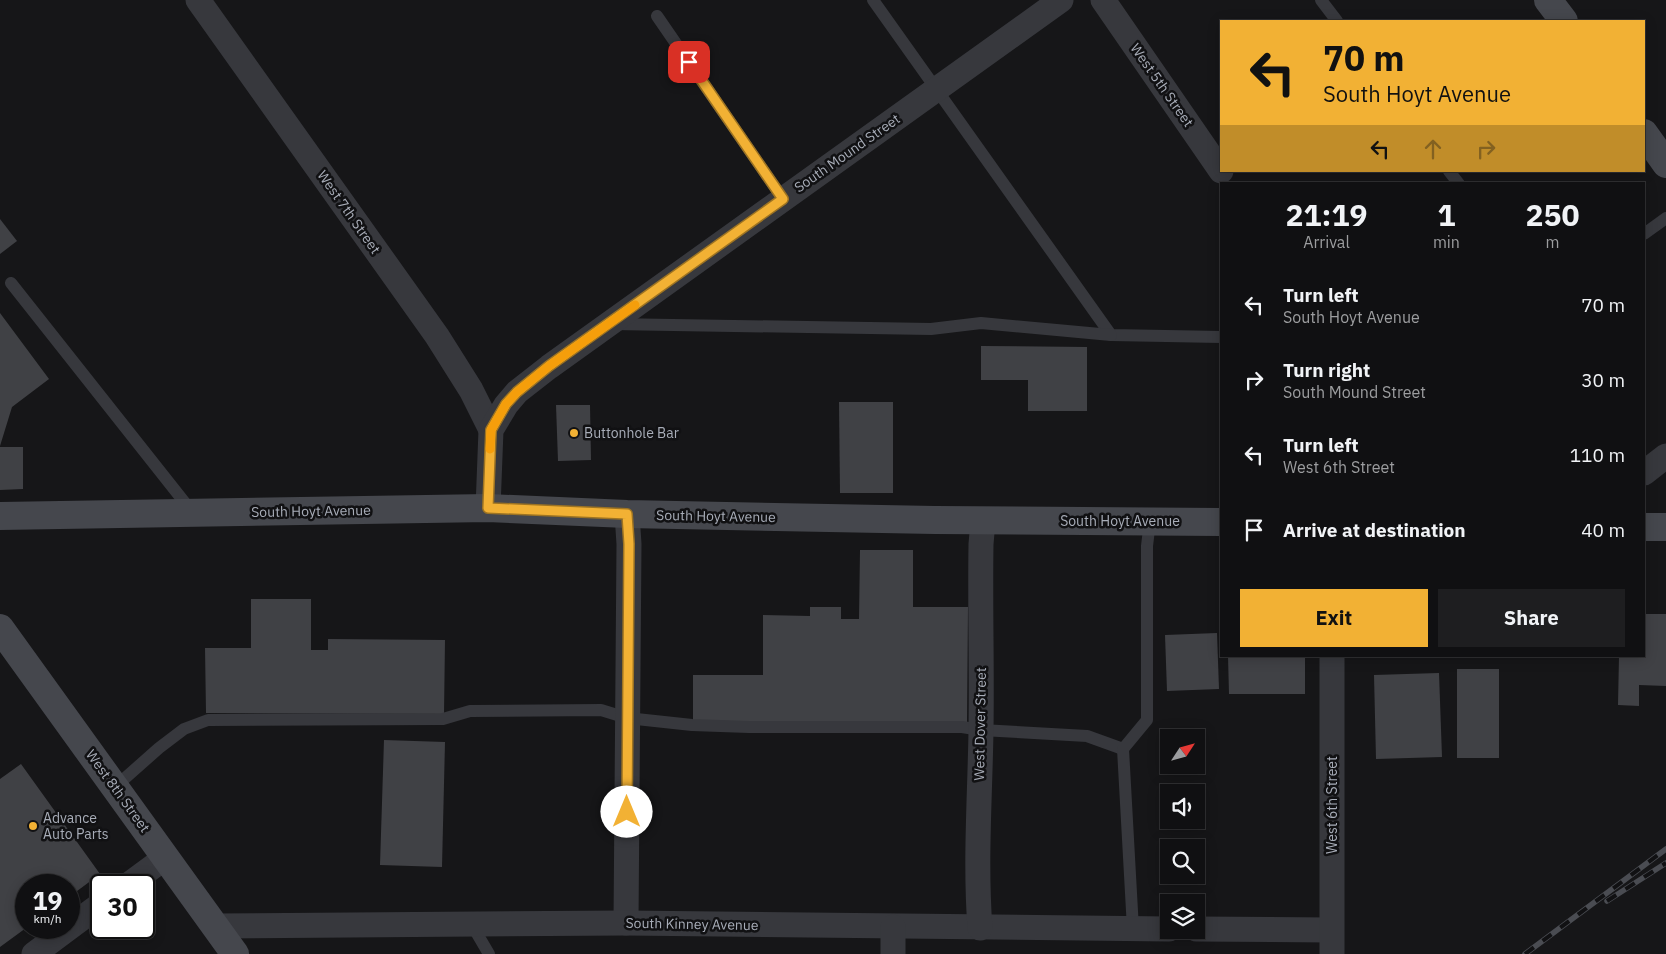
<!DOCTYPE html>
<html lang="en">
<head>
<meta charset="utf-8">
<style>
  body { margin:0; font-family:"IBM Plex Sans",sans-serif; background:#1e1e20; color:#f1f3f6; height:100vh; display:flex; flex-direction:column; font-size:19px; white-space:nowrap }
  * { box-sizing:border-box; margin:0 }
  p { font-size:16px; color:#9c9d9f }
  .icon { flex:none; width:28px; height:28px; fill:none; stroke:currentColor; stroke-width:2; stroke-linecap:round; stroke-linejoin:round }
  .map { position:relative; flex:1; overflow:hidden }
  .drawer { position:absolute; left:1220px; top:182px; width:425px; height:475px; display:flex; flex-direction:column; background:#101012; border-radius:0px; box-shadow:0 2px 12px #0003,0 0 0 1px #303032 }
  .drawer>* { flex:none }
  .guide { position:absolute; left:1220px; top:20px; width:425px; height:152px; border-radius:0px; box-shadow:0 2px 12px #0003,0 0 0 1px #303032; background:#f2b134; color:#111; overflow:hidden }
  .needle { width:32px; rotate:54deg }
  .fabs { position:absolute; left:1160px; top:729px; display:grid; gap:10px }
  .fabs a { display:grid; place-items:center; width:45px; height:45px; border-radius:0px; background:#101012; box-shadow:0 2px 12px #0003,0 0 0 1px #303032; font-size:25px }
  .speed { position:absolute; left:15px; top:874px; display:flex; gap:10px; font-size:25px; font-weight:700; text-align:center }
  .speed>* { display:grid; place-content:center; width:65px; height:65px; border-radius:50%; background:#101012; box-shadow:0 2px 12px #0003,0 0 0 1px #303032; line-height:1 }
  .speed small { font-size:12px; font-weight:400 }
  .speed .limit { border:2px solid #111; border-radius:8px; background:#fff; color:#111 }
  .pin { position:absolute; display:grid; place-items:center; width:42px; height:42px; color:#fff; margin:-21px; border-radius:10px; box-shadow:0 2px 8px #0006 }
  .me { position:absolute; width:55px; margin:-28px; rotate:0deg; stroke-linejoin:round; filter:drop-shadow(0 0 4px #0008) }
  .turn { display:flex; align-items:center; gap:18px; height:105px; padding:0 20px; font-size:22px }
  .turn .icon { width:65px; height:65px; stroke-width:2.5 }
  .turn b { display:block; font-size:35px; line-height:42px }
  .lanes { display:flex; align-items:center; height:48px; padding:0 20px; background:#0003; justify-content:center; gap:25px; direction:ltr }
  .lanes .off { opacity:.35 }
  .eta { display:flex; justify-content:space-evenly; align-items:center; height:85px; text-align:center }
  .eta b { font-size:30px; font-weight:700; line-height:35px }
  .primary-button { display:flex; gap:10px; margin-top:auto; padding:10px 20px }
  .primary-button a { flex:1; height:58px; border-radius:0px; background:#f2b134; color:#111; font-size:20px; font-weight:700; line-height:58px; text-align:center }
  .primary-button a+a { background:#1e1e20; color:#f1f3f6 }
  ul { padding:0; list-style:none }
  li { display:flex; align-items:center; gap:15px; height:75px; padding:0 20px }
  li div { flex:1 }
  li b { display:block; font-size:19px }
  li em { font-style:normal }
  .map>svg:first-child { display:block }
  .building { fill:#404145 }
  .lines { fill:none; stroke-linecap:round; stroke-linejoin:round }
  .lane { stroke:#37383d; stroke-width:12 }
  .street { stroke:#37383d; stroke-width:25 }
  .secondary { stroke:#45474d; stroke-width:28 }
  .rail-casing { stroke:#4a4c52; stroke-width:5.5 }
  .rail { stroke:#111113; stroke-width:4; stroke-dasharray:11; stroke-linecap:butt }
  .route-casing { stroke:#9d7322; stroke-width:12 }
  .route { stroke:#f2b134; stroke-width:9 }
  .slow { stroke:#f59e0b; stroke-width:9 }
  .poi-dot { fill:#f2b134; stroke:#111113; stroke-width:2 }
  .labels { text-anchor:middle; stroke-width:5; stroke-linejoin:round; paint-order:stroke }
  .street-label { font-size:14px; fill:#a8adb8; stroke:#111113 }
  .poi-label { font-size:14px; fill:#a8adb8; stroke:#111113; text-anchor:start }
</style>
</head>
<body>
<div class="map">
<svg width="1666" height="954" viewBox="0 0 1666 954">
  <rect width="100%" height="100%" fill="#161618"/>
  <g class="building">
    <polygon points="0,219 17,241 0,254"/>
    <polygon points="0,313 49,379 12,407 0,446"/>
    <polygon points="981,346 1087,347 1087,411 1028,411 1028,380 981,380"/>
    <polygon points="839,402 893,402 893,493 840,493"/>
    <polygon points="556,405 590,405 591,460 558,461"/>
    <polygon points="0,447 23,447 23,489 0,490"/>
    <polygon points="860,550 913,550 913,607 968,607 967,723 693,721 693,675 763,675 763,615 810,616 810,607 841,607 841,619 859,619"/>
    <polygon points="251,599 311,599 311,650 328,650 328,639 445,640 444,714 206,713 205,648 251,648"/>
    <polygon points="1644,614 1666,614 1666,686 1639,685 1639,706 1618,705 1619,656 1644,656"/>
    <polygon points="1217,633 1219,689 1167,691 1165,635"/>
    <polygon points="1228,656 1305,656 1305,694 1229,694"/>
    <rect x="1457" y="669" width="42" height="89"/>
    <polygon points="1439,673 1442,757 1376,759 1374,675"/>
    <polygon points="384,740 445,742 442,867 380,865"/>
    <polygon points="21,764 100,874 69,897 69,885 26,885 26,928 0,947 0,779"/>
  </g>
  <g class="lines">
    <g class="lane">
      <polyline points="873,0 1111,335 1221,337"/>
      <polyline points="1321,0 1337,21"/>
      <polyline points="657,16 783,199"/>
      <polyline points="1449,171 1459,184"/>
      <polyline points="1644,234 1666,218"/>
      <polyline points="11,283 193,513"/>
      <polyline points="612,324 931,329 981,323 1111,335"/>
      <polyline points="115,787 159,748 184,729 208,720 443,719 470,711 601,710 627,718 692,725 749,727 962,727 981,730 1087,736 1123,749"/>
      <polyline points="472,925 489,954"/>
      <polyline points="1133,929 1123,749 1147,720 1147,546 1150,521"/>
    </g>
    <g class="street">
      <polyline points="198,0 437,336 471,390 491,430"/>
      <polyline points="1103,0 1221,171"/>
      <polyline points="1644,473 1666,456"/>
      <polyline points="488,508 491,430 506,405 517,392 549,367 1061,0"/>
      <polyline points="128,885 166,857"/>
      <polyline points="626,923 629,544 627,514"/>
      <polyline points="215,926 626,923 1169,929"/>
      <polyline points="893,927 893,954"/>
      <path d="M980,928C975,862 980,796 981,730C982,668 980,606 981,544L983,521"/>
      <polyline points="1196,929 1331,930"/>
      <polyline points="34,954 101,904"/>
      <polyline points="1332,954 1332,656"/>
    </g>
    <g class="secondary">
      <polyline points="1548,0 1564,21"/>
      <polyline points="1644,133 1666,164"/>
      <polyline points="0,516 488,508 627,514 935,520 1221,522"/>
      <polyline points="1644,527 1666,527"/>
      <polyline points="0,628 235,954"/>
    </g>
    <g class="rail-casing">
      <g id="rail">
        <polyline points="1607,901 1666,863"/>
        <polyline points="1525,954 1666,849"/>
      </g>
    </g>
    <use href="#rail" class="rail"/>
  </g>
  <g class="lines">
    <g class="route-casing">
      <polyline id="route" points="627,812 629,544 627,514 488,508 491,430 506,404 517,392 549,366 783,199 689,62"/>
    </g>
    <use href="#route" class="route"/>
    <polyline class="slow" points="490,449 491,430 506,404 517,392 549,366 635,305"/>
  </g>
  <g class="poi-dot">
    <circle cx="574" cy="433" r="5"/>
    <circle cx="33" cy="826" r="5"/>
  </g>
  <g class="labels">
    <g class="street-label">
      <text transform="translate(1162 85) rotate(55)" y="5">West 5th Street</text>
      <text transform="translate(847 153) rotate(-35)" y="5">South Mound Street</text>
      <text transform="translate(349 212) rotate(55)" y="5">West 7th Street</text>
      <text transform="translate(311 511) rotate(-1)" y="5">South Hoyt Avenue</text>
      <text transform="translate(716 516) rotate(1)" y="5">South Hoyt Avenue</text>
      <text x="1120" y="526">South Hoyt Avenue</text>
      <text transform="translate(980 724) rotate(-89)" y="5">West Dover Street</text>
      <text transform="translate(118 791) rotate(54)" y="5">West 8th Street</text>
      <text transform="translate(1332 805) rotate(-90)" y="5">West 6th Street</text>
      <text transform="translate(692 924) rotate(1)" y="5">South Kinney Avenue</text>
    </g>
    <g class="poi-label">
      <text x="584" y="438">Buttonhole Bar</text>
      <text x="43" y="823">Advance<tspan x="43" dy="16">Auto Parts</tspan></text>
    </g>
  </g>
</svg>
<div class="fabs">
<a><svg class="needle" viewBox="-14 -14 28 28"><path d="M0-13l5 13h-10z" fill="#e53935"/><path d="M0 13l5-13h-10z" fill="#9c9d9f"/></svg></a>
<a><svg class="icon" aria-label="sound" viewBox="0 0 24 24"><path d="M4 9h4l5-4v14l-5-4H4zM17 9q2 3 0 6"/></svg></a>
<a><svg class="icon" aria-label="search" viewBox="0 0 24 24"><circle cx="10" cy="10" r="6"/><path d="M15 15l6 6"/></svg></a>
<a><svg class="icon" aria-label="layers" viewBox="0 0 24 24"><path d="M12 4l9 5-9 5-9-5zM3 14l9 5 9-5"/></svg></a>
</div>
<div class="speed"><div>19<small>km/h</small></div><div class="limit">30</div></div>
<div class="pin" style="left:689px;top:62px;background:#d93025"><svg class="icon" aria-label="arrive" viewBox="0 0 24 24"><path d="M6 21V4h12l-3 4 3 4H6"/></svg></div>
<svg class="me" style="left:627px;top:812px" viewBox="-20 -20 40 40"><circle r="19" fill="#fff"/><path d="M0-13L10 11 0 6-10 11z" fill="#f2b134"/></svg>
<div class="guide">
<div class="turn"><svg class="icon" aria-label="left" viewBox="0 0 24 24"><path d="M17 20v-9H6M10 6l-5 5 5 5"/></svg><div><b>70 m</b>South Hoyt Avenue</div></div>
<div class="lanes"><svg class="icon" aria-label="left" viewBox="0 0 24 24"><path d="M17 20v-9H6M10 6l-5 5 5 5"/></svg><svg class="icon off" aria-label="ahead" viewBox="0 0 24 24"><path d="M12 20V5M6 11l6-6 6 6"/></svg><svg class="icon off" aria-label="right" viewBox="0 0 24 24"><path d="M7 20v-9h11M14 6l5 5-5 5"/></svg></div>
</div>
<section class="drawer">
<div class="eta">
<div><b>21:19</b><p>Arrival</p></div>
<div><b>1</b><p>min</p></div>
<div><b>250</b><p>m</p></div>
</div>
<ul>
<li><svg class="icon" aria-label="left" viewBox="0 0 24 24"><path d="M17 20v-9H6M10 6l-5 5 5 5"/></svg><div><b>Turn left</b><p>South Hoyt Avenue</p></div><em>70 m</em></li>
<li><svg class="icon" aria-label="right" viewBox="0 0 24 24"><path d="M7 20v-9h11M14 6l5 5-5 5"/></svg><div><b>Turn right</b><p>South Mound Street</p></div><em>30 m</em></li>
<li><svg class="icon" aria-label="left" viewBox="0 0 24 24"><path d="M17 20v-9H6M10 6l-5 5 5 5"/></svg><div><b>Turn left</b><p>West 6th Street</p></div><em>110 m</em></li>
<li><svg class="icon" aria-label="arrive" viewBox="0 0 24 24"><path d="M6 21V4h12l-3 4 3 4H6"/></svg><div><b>Arrive at destination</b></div><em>40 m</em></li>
</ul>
<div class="primary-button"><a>Exit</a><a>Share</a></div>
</section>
</div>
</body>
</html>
